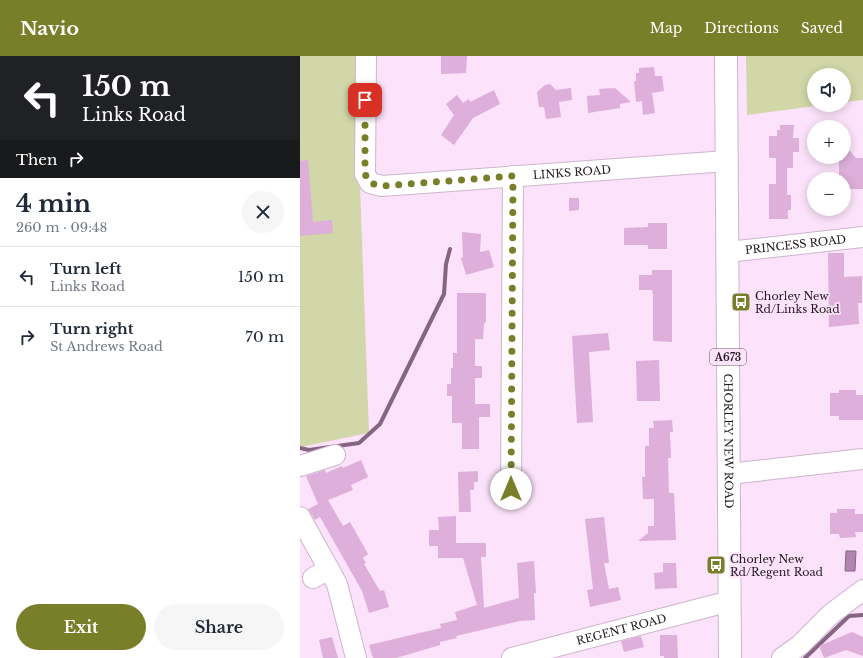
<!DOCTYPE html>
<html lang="en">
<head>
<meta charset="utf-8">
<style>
  body { margin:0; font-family:"Libre Baskerville",serif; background:#f6f6f7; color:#1f2937; height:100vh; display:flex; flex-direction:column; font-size:15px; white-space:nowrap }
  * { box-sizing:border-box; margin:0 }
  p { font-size:13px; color:#747a83 }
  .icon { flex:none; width:22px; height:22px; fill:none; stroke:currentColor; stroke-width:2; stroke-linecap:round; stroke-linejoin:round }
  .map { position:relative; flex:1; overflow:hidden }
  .drawer { display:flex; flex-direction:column; background:#fff; width:300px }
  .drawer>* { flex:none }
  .guide { background:#202124; color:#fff; overflow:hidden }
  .fabs { position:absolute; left:507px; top:12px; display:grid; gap:8px }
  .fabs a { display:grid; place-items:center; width:44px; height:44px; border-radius:50%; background:#fff; box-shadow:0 2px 10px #0003; font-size:20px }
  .pin { position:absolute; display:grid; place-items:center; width:34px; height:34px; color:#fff; margin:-17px; border-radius:8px; box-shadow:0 2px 6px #0006 }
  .me { position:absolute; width:44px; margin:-22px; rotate:0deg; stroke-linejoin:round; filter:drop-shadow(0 0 3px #0008) }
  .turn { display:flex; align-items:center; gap:14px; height:84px; padding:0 16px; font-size:18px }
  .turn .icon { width:52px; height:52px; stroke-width:2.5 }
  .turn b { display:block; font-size:28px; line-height:34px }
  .then { display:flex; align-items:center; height:38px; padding:0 16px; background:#0003; gap:8px; font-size:15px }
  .round { display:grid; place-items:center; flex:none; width:42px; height:42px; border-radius:21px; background:#f6f6f7 }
  .summary { display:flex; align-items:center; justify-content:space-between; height:68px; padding:0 16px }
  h1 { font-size:24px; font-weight:700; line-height:30px }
  .cta { display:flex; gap:8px; margin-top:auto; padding:8px 16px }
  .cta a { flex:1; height:46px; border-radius:24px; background:#797f29; color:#fff; font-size:16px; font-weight:700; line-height:46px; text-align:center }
  .cta a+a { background:#f6f6f7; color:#1f2937 }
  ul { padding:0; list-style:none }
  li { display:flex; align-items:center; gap:12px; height:60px; padding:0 16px; border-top:1px solid #e0e1e3 }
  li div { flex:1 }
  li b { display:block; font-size:15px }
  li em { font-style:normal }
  header { display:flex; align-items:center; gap:24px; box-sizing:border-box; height:56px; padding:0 20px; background:#797f29; color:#fff }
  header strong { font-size:19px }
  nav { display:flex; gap:22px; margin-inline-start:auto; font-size:14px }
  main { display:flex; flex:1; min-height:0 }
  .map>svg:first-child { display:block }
  .green { fill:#d1d7a8 }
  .water { fill:#b185af; stroke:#866584 }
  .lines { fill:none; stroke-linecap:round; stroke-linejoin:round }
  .stream { stroke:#866584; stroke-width:4 }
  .building { fill:#ddafda }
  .minor-casing { stroke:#ceb5cc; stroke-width:22 }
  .highway-casing { stroke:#ceb5cc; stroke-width:24 }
  .minor { stroke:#fff; stroke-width:20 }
  .highway { stroke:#fff; stroke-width:22 }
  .route { stroke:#797f29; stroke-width:7; stroke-dasharray:0 12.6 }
  .labels { text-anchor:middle; stroke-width:3.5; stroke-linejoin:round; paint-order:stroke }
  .shield { fill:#fce2fa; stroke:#635562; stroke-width:1 }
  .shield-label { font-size:10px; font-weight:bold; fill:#221921 }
  .street-label { font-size:11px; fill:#221921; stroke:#fce2fa }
  .poi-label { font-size:11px; fill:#221921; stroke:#fce2fa; text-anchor:start }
</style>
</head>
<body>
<header>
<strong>Navio</strong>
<nav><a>Map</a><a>Directions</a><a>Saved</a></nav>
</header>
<main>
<section class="drawer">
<div class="guide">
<div class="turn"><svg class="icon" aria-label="left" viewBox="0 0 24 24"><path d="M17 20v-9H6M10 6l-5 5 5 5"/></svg><div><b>150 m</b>Links Road</div></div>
<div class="then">Then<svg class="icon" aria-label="right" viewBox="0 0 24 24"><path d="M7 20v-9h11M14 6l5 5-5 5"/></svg></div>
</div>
<div class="summary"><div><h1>4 min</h1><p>260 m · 09:48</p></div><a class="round"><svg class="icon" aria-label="close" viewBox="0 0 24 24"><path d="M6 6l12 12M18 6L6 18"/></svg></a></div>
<ul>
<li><svg class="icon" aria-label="left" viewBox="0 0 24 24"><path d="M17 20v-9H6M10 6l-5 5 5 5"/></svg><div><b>Turn left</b><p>Links Road</p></div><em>150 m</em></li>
<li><svg class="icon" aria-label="right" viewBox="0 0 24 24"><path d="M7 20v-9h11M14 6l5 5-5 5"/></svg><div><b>Turn right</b><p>St Andrews Road</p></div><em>70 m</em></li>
</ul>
<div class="cta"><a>Exit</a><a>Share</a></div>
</section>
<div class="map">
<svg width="563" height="602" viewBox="0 0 563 602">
  <rect width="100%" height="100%" fill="#fce2fa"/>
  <g class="green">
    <polygon points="0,0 60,0 60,130 69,377 0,391"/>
    <polygon points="446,0 563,0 563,44 544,46 544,19 514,19 514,49 522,49 447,59"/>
  </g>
  <polygon class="water" points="546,495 556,495 555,515 545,515"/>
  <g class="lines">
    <g class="stream">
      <polyline points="0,392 9,394 59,387 80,368 144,238 146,208 150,193"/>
      <polyline points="505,602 549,560 563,559"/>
    </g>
  </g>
  <g class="building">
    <polygon points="141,0 167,0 166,17 141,18"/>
    <polygon points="354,11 355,20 362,20 364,35 352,37 355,57 343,59 342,45 336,46 334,25 336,25 336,17 339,17 339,12"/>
    <polygon points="250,28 256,34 271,32 272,44 259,46 261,61 246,63 244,51 239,51 237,36 245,29"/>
    <polygon points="315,32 331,46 320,48 320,52 288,57 287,40 300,39 299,33"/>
    <polygon points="194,34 200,48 173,62 154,89 141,79 154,59 146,48 157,39 163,47 169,43 170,46"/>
    <polygon points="480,69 494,69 493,82 499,82 499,96 493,96 493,112 487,112 487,139 491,139 491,154 488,154 488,163 469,163 469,128 476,128 476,102 469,102 469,80 477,80 477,74 480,74"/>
    <polygon points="544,88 556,102 563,102 563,133 544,133 544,123 539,123 539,104 543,104"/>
    <polygon points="8,104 13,166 32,164 33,177 0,180 0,105"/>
    <polygon points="269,142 279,142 279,154 269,155"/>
    <polygon points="348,167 367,167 367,193 348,193 348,189 324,189 324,172 348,171"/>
    <polygon points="162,176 181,178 180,196 189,194 194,211 166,219 161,202 163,201"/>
    <polygon points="528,197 544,197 544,221 562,220 562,247 558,247 559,268 529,271"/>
    <polygon points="352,214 372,214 372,286 353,285 353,239 352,234 339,234 339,219 352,219"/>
    <polygon points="157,237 186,237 186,266 184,268 183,283 175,283 175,310 182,310 182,322 175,322 175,348 190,348 190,361 179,361 179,393 162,393 162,367 152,367 152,340 147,340 147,328 151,328 151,312 153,312 153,297 157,297"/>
    <polygon points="308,277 310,294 289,296 293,366 277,367 272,280"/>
    <polygon points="359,304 360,345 337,345 336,305"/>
    <polygon points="539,334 556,334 556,339 563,339 563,364 539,364 539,360 530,360 530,337 539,337"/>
    <polygon points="372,364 373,376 370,376 371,402 368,402 369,437 374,437 376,484 338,485 348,477 348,470 354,470 354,443 343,443 342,421 345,421 345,390 349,390 349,372 354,372 353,365"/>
    <polygon points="61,404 68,421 51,429 53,434 28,444 43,470 50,466 68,498 63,502 66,507 64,508 80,535 84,534 89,551 69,557 62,535 20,461 15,464 8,453 18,448 6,420 25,414 26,417 42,410 43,412"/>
    <polygon points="178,415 178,426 174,426 174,434 170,434 171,456 159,456 158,416"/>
    <polygon points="537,453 555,453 555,458 563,458 563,476 555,476 556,481 540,482 539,478 530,478 530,457 537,457"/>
    <polygon points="156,460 156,487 186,487 186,501 181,501 184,552 219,542 217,507 234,505 236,537 234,537 235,564 220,565 156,580 157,582 140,586 140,589 96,602 73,602 69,589 141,572 140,568 157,564 155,556 177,549 163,502 138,502 138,490 129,490 129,474 139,474 138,461"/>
    <polygon points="304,461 309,507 304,507 309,533 318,531 321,544 290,551 287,534 293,533 285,463"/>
    <polygon points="363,507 376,507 377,532 355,533 354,517 363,516"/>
    <polygon points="552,576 563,581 563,600 546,594 524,602 519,590"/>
    <polygon points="360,579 377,579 378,602 364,602 364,600 360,600"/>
    <polygon points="341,580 344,591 324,596 321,585"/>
    <polygon points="32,581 38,602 23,602 19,584"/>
  </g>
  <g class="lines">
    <g class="minor-casing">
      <g id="minor">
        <path id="s1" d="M66,0L65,118L70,127L82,130L427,105"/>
        <path id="s2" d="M428,196L563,181"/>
        <polyline points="0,410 35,399"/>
        <polyline points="429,418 563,403"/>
        <polyline points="211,433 213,120"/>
        <polyline points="0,461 37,528 56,602"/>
        <polyline points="13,522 29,513"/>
        <path id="s3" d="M212,602L430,545"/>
        <polyline points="482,602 500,589 531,558 563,534"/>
      </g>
    </g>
    <g class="highway-casing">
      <g id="highway">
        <path id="s4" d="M426,0L430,602"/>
      </g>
    </g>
    <use href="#minor" class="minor"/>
    <use href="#highway" class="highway"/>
  </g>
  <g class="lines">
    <polyline class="route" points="65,44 65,118 70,127 82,130 213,120 211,433"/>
  </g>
  <defs>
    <g id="bus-square" transform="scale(1)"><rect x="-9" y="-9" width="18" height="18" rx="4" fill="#797f29" stroke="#fce2fa"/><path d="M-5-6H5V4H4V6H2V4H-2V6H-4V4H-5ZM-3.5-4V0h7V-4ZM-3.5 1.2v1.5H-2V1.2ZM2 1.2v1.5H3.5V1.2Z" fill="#fff"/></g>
  </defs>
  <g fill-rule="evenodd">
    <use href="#bus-square" x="441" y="246"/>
    <use href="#bus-square" x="416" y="509"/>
  </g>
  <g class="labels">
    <rect class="shield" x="410" y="293" width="36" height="16" rx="3"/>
    <g class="shield-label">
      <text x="428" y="305">A673</text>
    </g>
    <g class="street-label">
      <text dy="4" stroke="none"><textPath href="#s1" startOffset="331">LINKS ROAD</textPath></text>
      <text dy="4" stroke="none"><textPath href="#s2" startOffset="68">PRINCESS ROAD</textPath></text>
      <text dy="4" stroke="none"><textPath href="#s4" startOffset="385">CHORLEY NEW ROAD</textPath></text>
      <text dy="4" stroke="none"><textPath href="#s3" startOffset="113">REGENT ROAD</textPath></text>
    </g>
    <g class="poi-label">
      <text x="455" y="244">Chorley New<tspan x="455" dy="13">Rd/Links Road</tspan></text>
      <text x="430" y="507">Chorley New<tspan x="430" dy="13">Rd/Regent Road</tspan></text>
    </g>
  </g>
</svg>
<div class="fabs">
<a><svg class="icon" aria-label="sound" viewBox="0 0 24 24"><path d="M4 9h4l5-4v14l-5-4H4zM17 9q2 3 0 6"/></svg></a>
<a>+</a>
<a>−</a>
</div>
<div class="pin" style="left:65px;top:44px;background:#d93025"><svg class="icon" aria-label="arrive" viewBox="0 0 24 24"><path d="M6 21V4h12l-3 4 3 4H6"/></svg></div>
<svg class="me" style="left:211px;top:433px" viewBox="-20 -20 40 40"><circle r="19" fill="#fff"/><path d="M0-13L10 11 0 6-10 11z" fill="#797f29"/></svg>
</div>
</main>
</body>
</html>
